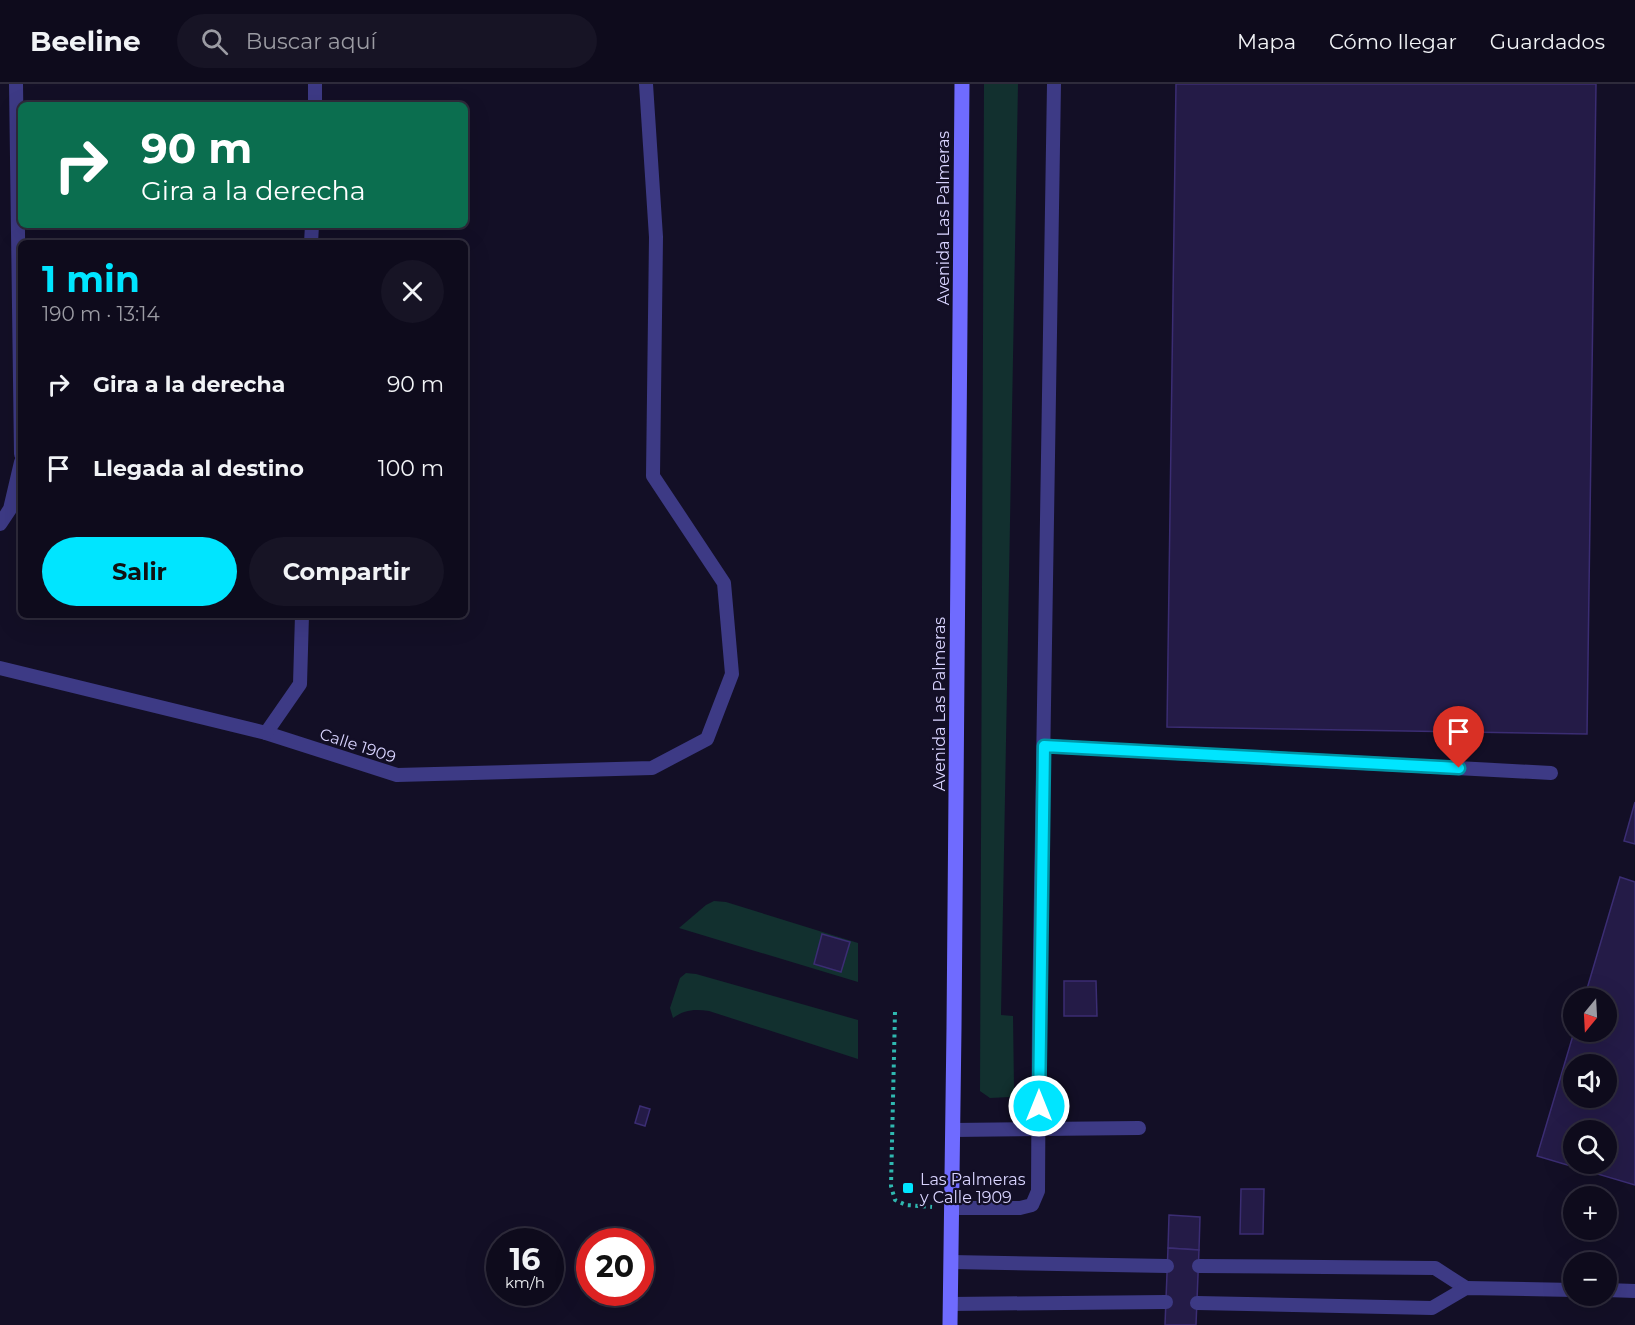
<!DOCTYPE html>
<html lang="es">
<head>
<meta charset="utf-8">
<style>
  body { margin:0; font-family:Montserrat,sans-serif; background:#171425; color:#f1f3f6; height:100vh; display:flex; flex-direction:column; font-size:22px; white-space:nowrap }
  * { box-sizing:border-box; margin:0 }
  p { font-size:20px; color:#9b9ba3 }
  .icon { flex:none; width:33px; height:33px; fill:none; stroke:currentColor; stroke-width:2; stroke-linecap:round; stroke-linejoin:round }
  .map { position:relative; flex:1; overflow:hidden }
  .side { position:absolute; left:18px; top:156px; width:450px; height:378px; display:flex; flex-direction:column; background:#0e0b1c; border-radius:9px; box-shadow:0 6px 24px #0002,0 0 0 2px #2e2b3b }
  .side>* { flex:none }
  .guide { position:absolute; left:18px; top:18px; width:450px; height:126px; border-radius:9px; box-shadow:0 6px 24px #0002,0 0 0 2px #2e2b3b; background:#0b6e4f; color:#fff; overflow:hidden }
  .needle { width:39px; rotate:198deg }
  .controls { position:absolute; left:1563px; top:904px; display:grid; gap:12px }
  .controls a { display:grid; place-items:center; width:54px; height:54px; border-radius:50%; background:#0e0b1c; box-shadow:0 6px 24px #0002,0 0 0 2px #2e2b3b; font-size:30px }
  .speed { position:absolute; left:486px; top:1144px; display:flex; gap:12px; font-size:30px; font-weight:700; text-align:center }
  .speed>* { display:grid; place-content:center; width:78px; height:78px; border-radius:50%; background:#0e0b1c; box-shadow:0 6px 24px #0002,0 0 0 2px #2e2b3b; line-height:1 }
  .speed small { font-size:15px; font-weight:400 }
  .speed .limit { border:9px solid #d22; background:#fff; color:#111 }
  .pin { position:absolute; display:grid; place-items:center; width:51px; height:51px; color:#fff; margin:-62px -26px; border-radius:50% 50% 50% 0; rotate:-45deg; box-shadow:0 0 6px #0007 }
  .pin .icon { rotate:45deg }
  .me { position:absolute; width:66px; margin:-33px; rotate:0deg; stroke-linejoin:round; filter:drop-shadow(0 0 4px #0008) }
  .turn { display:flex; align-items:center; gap:21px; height:126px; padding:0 24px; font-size:27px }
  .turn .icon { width:78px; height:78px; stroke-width:2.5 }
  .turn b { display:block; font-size:42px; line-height:51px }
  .round { display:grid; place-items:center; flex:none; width:63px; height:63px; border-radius:32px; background:#171425 }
  .summary { display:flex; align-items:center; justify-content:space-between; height:102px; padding:0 24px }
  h1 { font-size:36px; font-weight:700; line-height:45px; color:#00e5ff }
  .button { display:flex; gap:12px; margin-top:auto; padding:12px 24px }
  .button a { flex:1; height:69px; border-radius:36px; background:#00e5ff; color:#111; font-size:24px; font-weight:700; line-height:69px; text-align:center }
  .button a+a { background:#171425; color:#f1f3f6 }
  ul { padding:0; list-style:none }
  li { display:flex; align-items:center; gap:18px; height:84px; padding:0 24px }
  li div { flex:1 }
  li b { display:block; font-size:22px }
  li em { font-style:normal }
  header { display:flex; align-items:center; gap:36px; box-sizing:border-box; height:84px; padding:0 30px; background:#0e0b1c; border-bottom:2px solid #2e2b3b }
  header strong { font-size:28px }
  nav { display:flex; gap:33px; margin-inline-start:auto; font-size:21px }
  .search { width:420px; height:54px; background:#171425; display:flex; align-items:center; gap:15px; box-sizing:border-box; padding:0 21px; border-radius:33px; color:#9b9ba3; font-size:22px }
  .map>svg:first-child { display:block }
  .green { fill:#12302f }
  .building { fill:#241b47; stroke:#3b2d73; stroke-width:1.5; fill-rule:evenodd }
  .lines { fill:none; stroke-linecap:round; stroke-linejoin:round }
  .path { stroke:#2fb8b0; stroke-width:4; stroke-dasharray:3 4.5; stroke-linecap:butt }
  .lane { stroke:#3d3a85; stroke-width:14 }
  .secondary { stroke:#6f6bff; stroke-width:15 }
  .route-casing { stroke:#0095a6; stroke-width:15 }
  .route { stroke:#00e5ff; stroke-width:10 }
  .poi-dot { fill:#00e5ff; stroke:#130f26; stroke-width:2 }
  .labels { text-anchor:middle; stroke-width:4.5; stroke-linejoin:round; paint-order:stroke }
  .street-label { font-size:16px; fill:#d9d4ff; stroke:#130f26 }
  .poi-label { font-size:16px; fill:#d9d4ff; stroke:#130f26; text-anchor:start }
</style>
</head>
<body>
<header>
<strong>Beeline</strong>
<div class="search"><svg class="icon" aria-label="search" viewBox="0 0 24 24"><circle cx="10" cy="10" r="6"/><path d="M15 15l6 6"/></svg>Buscar aquí</div>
<nav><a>Mapa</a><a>Cómo llegar</a><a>Guardados</a></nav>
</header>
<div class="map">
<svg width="1635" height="1241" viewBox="0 0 1635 1241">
  <rect width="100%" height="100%" fill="#130f26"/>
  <g class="green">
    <polygon points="984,0 1018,0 1001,931 1013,932 1014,1005 1010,1013 990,1014 980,1007"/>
    <polygon points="714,817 726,818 858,859 858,898 679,844 706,821"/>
    <path d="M686,889L696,890L858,936V975L709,927C696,925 685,925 673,934L670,924L680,894Z"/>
  </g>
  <g class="building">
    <polygon points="1176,0 1596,0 1587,650 1167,643"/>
    <polygon points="1635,718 1635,760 1624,757"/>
    <path d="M1620,793L1635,798V1101L1537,1072L1574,948H1606V915H1584ZM1574,981H1606V1014H1574ZM1574,1047H1606V1080H1574Z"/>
    <polygon points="822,850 850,858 841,888 814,880"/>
    <polygon points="1064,897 1096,897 1097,932 1064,932"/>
    <polygon points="640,1022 650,1025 645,1042 635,1039"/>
    <polygon points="1241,1105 1264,1105 1263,1150 1240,1150"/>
    <polygon points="1169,1131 1200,1133 1199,1166 1168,1164"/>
    <polygon points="1168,1164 1199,1166 1196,1241 1165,1241"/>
  </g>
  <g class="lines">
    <polyline class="path" points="895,928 891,1102 895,1116 906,1121 932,1123"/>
    <g class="lane">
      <polyline points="16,0 21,370"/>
      <polyline points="315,21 315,0"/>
      <polyline points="311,159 312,141"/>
      <polyline points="0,440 10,425 21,378"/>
      <polyline points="0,584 266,649 397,691 652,684 707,655 732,590 724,499 653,392 656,153 646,0"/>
      <polyline points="266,649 300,600 302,531"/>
      <polyline points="1044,662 1551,689"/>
      <polyline points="953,1046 1139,1044"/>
      <polyline points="952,1124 1020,1124 1032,1121 1038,1107 1039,932 1054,0"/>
      <polyline points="951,1178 1167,1182"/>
      <polyline points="1199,1182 1435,1184 1466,1204"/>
      <polyline points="1606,1206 1635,1207"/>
      <polyline points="1197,1219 1432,1224 1466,1204 1574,1206"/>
      <polyline points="950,1220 1166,1218"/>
    </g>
    <polyline class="secondary" points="950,1241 954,944 962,0"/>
  </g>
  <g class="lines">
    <g class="route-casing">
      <polyline id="route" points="1039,1022 1044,662 1459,684"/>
    </g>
    <use href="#route" class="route"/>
  </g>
  <rect class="poi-dot" x="902" y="1098" width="12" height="12" rx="3"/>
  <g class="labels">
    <g class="street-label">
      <text transform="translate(943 134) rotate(-90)" y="6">Avenida Las Palmeras</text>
      <text transform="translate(939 620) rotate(-90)" y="6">Avenida Las Palmeras</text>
      <text transform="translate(358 661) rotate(18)" y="6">Calle 1909</text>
    </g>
    <g class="poi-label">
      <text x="920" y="1101">Las Palmeras<tspan x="920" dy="18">y Calle 1909</tspan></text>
    </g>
  </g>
</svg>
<div class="controls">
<a><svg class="needle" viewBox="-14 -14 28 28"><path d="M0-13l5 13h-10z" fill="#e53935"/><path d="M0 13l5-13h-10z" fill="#9b9ba3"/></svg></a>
<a><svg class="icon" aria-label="sound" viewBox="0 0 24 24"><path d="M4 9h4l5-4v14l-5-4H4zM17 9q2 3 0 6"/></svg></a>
<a><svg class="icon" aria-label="search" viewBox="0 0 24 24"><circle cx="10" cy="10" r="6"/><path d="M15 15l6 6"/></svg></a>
<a>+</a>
<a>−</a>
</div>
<div class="speed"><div>16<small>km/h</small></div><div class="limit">20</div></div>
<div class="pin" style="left:1459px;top:684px;background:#d93025"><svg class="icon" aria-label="arrive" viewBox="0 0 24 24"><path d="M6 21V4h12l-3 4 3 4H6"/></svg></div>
<svg class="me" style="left:1039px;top:1022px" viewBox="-20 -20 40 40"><circle r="17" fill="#00e5ff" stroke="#fff" stroke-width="3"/><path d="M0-11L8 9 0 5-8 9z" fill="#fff"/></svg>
<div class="guide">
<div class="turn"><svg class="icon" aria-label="right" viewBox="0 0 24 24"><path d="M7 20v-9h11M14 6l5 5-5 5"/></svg><div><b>90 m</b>Gira a la derecha</div></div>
</div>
<section class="side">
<div class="summary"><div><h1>1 min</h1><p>190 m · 13:14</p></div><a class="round"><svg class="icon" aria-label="close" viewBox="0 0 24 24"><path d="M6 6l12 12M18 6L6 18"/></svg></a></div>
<ul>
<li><svg class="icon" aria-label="right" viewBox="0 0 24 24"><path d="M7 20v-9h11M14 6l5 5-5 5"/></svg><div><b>Gira a la derecha</b></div><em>90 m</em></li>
<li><svg class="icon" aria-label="arrive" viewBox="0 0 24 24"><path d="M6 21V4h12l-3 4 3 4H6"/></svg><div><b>Llegada al destino</b></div><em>100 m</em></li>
</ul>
<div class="button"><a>Salir</a><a>Compartir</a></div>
</section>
</div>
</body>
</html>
